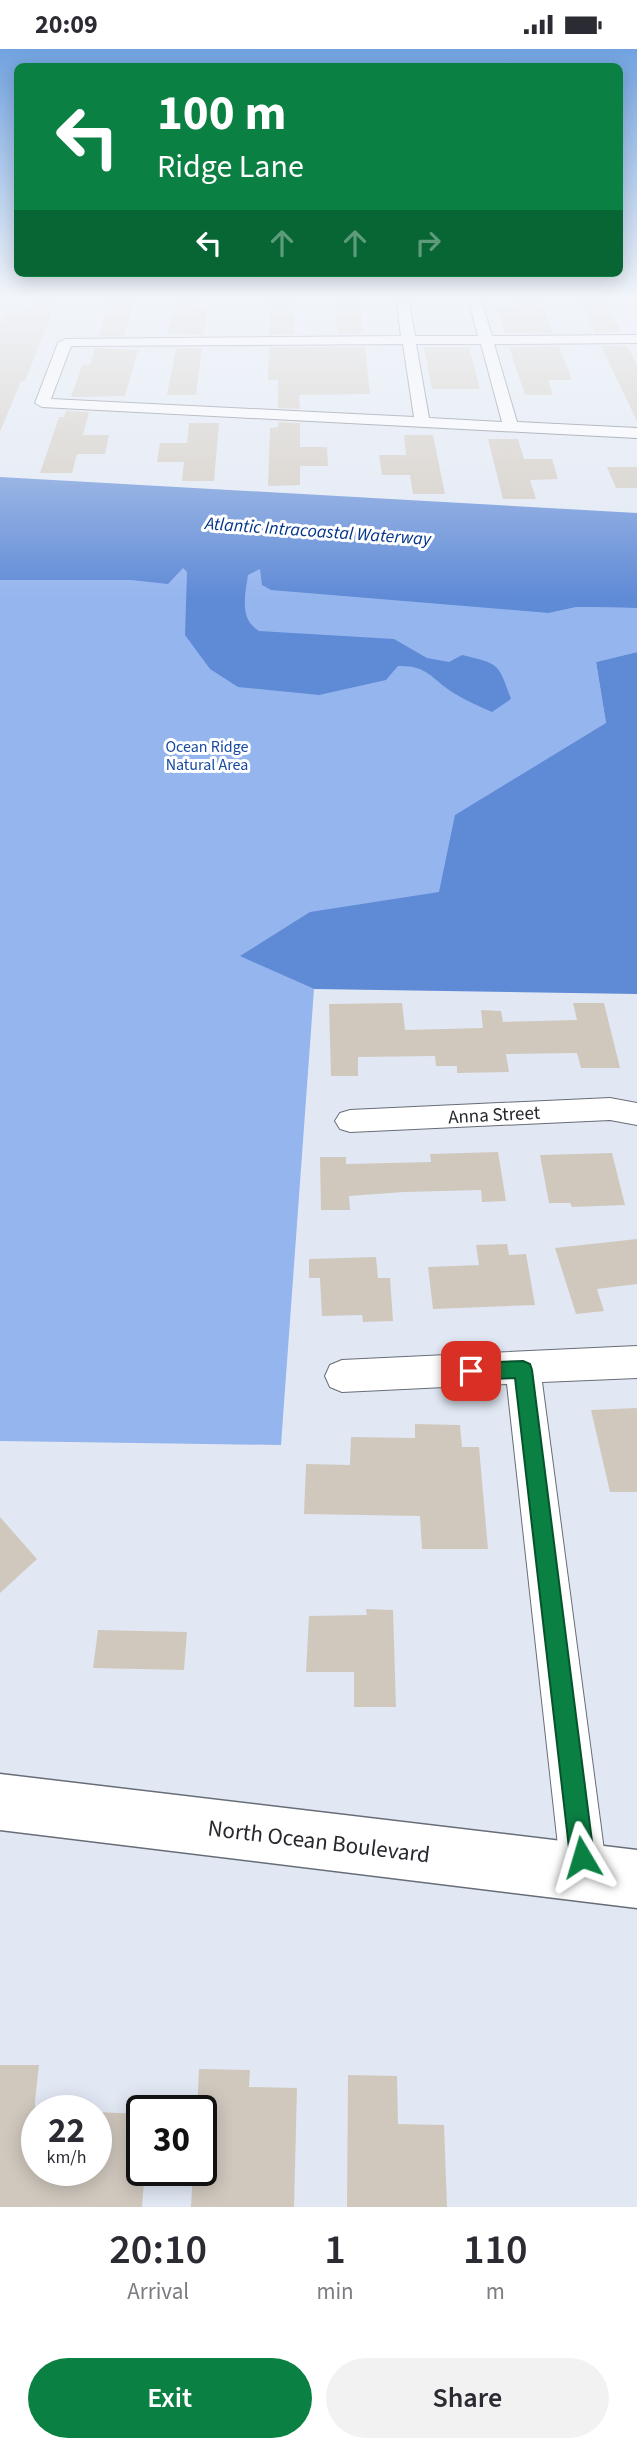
<!DOCTYPE html>
<html lang="en">
<head>
<meta charset="utf-8">
<style>
  body { margin:0; font-family:"Source Sans 3",sans-serif; background:#f2f2f3; color:#2b2b33; height:100vh; display:flex; flex-direction:column; font-size:26px; white-space:nowrap }
  * { box-sizing:border-box; margin:0 }
  p { font-size:23px; color:#7c7c81 }
  .icon { flex:none; width:38px; height:38px; fill:none; stroke:currentColor; stroke-width:2; stroke-linecap:round; stroke-linejoin:round }
  .map { position:relative; height:2158px; overflow:hidden }
  .drawer { display:flex; flex-direction:column; background:#fff; flex:1 }
  .drawer>* { flex:none }
  .top-card { position:absolute; left:14px; top:14px; width:609px; height:214px; border-radius:10px; box-shadow:0 4px 18px #0003; background:#0b8043; color:#fff; overflow:hidden }
  .speed { position:absolute; left:21px; top:2046px; display:flex; gap:14px; font-size:35px; font-weight:700; text-align:center }
  .speed>* { display:grid; place-content:center; width:91px; height:91px; border-radius:50%; background:#fff; box-shadow:0 4px 18px #0003; line-height:1 }
  .speed small { font-size:18px; font-weight:400 }
  .speed .limit { border:4px solid #111; border-radius:10px; background:#fff; color:#111 }
  .pin { position:absolute; display:grid; place-items:center; width:60px; height:60px; color:#fff; margin:-30px; border-radius:14px; box-shadow:0 4px 10px #0006 }
  .me { position:absolute; width:77px; margin:-38px; rotate:353deg; stroke-linejoin:round; filter:drop-shadow(0 0 5px #0008) }
  .turn { display:flex; align-items:center; gap:24px; height:147px; padding:0 28px; font-size:32px }
  .turn .icon { width:91px; height:91px; stroke-width:2.5 }
  .turn b { display:block; font-size:49px; line-height:60px }
  .lanes { display:flex; align-items:center; height:66px; padding:0 28px; background:#0003; justify-content:center; gap:35px; direction:ltr }
  .lanes .off { opacity:.35 }
  .eta { display:flex; justify-content:space-evenly; align-items:center; height:119px; text-align:center }
  .eta b { font-size:42px; font-weight:600; line-height:49px }
  .action { display:flex; gap:14px; margin-top:auto; padding:14px 28px }
  .action a { flex:1; height:80px; border-radius:42px; background:#0b8043; color:#fff; font-size:28px; font-weight:600; line-height:80px; text-align:center }
  .action a+a { background:#f2f2f3; color:#2b2b33 }
  .status { display:flex; justify-content:space-between; align-items:center; height:49px; padding:0 35px; background:#fff; direction:ltr }
  .status svg { height:19px; fill:currentColor }
  .map>svg:first-child { display:block }
  .green { fill:#95b5ee }
  .water { fill:#5f8ad6 }
  .building { fill:#d0c8bd }
  .lines { fill:none; stroke-linecap:round; stroke-linejoin:round }
  .minor-casing { stroke:#676d77; stroke-width:2 }
  .secondary-casing { stroke:#676d77; stroke-width:3 }
  .minor { fill:#fff; fill-rule:evenodd }
  .secondary { fill:#fff; fill-rule:evenodd }
  .route { fill:#0b8043; stroke:#07532c; stroke-width:2 }
  .labels { text-anchor:middle; stroke-width:6; stroke-linejoin:round; paint-order:stroke }
  .far-park-label { font-size:16px; fill:#1849a2; stroke:#fff }
  .far-water-label { font-size:18px; font-style:italic; fill:#03348c; stroke:#fff }
  .street-label { font-size:19px; fill:#26282d; stroke:#fff }
  .near-street-label { font-size:23px; fill:#26282d; stroke:#fff }
</style>
</head>
<body>
<div class="status"><b>20:09</b><svg viewBox="0 0 49 12"><path d="M0 12V9h3v3zM5 12V6h3v6zM10 12V3h3v9zM15 12V0h3v12zM26 1h20v11H26zM47 4h2v5h-2z"/></svg></div>
<div class="map">
<svg width="637" height="2158" viewBox="0 0 637 2158">
  <rect width="100%" height="100%" fill="#e1e8f4"/>
  <polygon class="green" points="0,490 520,513 549,564 577,558 637,559 637,603 596,613 606,674 617,910 253,912 314,940 281,1396 0,1392"/>
  <g class="water">
    <path d="M0,428L637,464V559L577,558L549,564L271,541L262,536L260,520L248,526C245,547 239,570 259,582L394,590L427,609L449,613L462,606C500,615 498,614 511,650L492,663C478,657 465,651 452,643C431,629 427,616 398,617L386,631L319,646L238,638L210,620L185,586L187,523L183,519L168,535L131,531H0Z"/>
    <polygon points="637,603 637,945 314,940 240,907 310,863 439,843 455,766 606,674 596,613"/>
  </g>
  <g class="building">
    <polygon points="110,248 134,248 125,287 99,287"/>
    <polygon points="175,248 200,248 198,259 208,259 204,286 168,285"/>
    <polygon points="270,248 294,248 295,285 269,286"/>
    <polygon points="335,248 359,248 364,285 337,285"/>
    <polygon points="514,248 538,248 553,284 504,284 495,256 517,256"/>
    <polygon points="578,248 603,248 621,283 595,284"/>
    <polygon points="33,249 58,249 25,332 21,332 0,383 0,275 5,262 28,262"/>
    <polygon points="559,297 572,331 548,331 553,346 525,346 509,298"/>
    <polygon points="601,297 627,297 637,315 637,372"/>
    <polygon points="269,298 365,298 370,345 299,346 300,360 278,359 278,331 268,331"/>
    <polygon points="424,298 469,298 480,340 432,340"/>
    <polygon points="95,299 138,301 125,347 71,348 82,316 90,316"/>
    <polygon points="176,299 202,299 196,346 167,346"/>
    <polygon points="66,362 89,363 83,386 109,386 105,405 77,405 72,424 40,424 59,368 64,368"/>
    <polygon points="278,373 300,374 300,398 327,398 328,417 300,417 300,436 268,437 270,379 278,378"/>
    <polygon points="189,374 219,374 214,432 182,432 184,413 157,413 160,394 187,394"/>
    <polygon points="404,386 433,386 445,445 413,445 410,426 382,426 379,406 406,406"/>
    <polygon points="488,390 518,390 524,410 552,410 558,430 530,431 536,450 503,450"/>
    <polygon points="607,418 637,418 637,439 616,439"/>
    <polygon points="402,954 405,981 483,979 481,961 501,962 503,973 577,971 573,954 604,954 620,1019 581,1019 577,1004 506,1005 509,1023 457,1024 457,1017 436,1017 435,1007 358,1008 358,1027 331,1027 329,955"/>
    <polygon points="498,1103 506,1152 482,1153 481,1141 404,1143 349,1147 350,1161 321,1161 320,1108 346,1108 346,1115 431,1113 430,1105"/>
    <polygon points="612,1104 625,1156 572,1158 570,1154 549,1154 540,1106"/>
    <polygon points="637,1190 637,1235 597,1240 604,1262 576,1265 555,1199"/>
    <polygon points="507,1195 509,1206 526,1205 535,1256 433,1260 428,1218 479,1216 476,1196"/>
    <polygon points="376,1208 378,1229 390,1229 393,1272 363,1273 362,1266 322,1267 320,1229 309,1229 309,1210"/>
    <polygon points="637,1359 637,1443 610,1443 591,1361"/>
    <polygon points="415,1375 460,1376 462,1398 479,1398 488,1500 422,1500 420,1467 304,1465 306,1415 350,1416 351,1388 415,1389"/>
    <polygon points="0,1468 37,1510 0,1544"/>
    <polygon points="366,1560 393,1561 396,1658 354,1658 354,1623 306,1623 309,1567 367,1566"/>
    <polygon points="98,1581 187,1583 184,1621 93,1619"/>
    <polygon points="0,2016 39,2016 35,2052 37,2121 96,2121 96,2063 142,2065 142,2121 145,2121 142,2158 0,2158"/>
    <polygon points="199,2020 250,2021 249,2038 297,2039 294,2158 191,2158 193,2121 201,2121 201,2062 197,2062"/>
    <polygon points="348,2026 397,2027 398,2075 444,2076 447,2158 347,2158"/>
  </g>
  <g class="lines">
    <g class="minor-casing">
      <g id="minor">
        <path d="M468,248H480L492,287L637,286V294L494,295L517,373L637,379V389L42,358L35,354L58,294L65,290L401,287L397,255L403,251L409,255L415,287H478ZM403,295L414,368L51,350L71,297ZM416,295H481L502,373L429,369Z"/>
        <polygon points="610,1049 637,1054 637,1076 610,1071 350,1083 340,1080 335,1072 340,1064 350,1061"/>
        <polygon points="637,1297 637,1329 542,1333 607,1824 600,1840 584,1847 568,1840 561,1824 507,1335 342,1343 330,1338 325,1327 330,1316 342,1311"/>
      </g>
    </g>
    <g class="secondary-casing">
      <polygon id="secondary" points="0,1725 637,1801 637,1859 0,1781"/>
    </g>
    <use href="#minor" class="minor"/>
    <use href="#secondary" class="secondary"/>
  </g>
  <linearGradient id="sky" x2="0" y2="1"><stop stop-color="#71a3e1"/><stop offset="0.45" stop-color="#f2f5fa"/><stop offset="1" stop-color="#f2f5fa" stop-opacity="0"/></linearGradient>
  <rect width="637" height="550" fill="url(#sky)"/>
  <polygon class="route" points="523,1312 530,1315 532,1321 594,1808 590,1816 582,1820 573,1816 570,1808 515,1329 471,1331 465,1328 462,1322 465,1316 471,1314"/>
  <g class="labels">
    <g class="far-park-label">
      <text x="207" y="703">Ocean Ridge<tspan x="207" dy="18">Natural Area</tspan></text>
    </g>
    <g class="far-water-label">
      <text transform="translate(318 482) rotate(4)" y="6">Atlantic Intracoastal Waterway</text>
    </g>
    <g class="street-label">
      <text transform="translate(494 1065) rotate(-3)" y="7">Anna Street</text>
    </g>
    <g class="near-street-label">
      <text transform="translate(319 1792) rotate(7)" y="8">North Ocean Boulevard</text>
    </g>
  </g>
</svg>
<div class="speed"><div>22<small>km/h</small></div><div class="limit">30</div></div>
<div class="pin" style="left:471px;top:1322px;background:#d93025"><svg class="icon" aria-label="arrive" viewBox="0 0 24 24"><path d="M6 21V4h12l-3 4 3 4H6"/></svg></div>
<svg class="me" style="left:582px;top:1808px" viewBox="-20 -20 40 40"><path d="M0-17L14 15 0 8-14 15z" fill="#0b8043" stroke="#fff" stroke-width="4"/></svg>
<div class="top-card">
<div class="turn"><svg class="icon" aria-label="left" viewBox="0 0 24 24"><path d="M17 20v-9H6M10 6l-5 5 5 5"/></svg><div><b>100 m</b>Ridge Lane</div></div>
<div class="lanes"><svg class="icon" aria-label="left" viewBox="0 0 24 24"><path d="M17 20v-9H6M10 6l-5 5 5 5"/></svg><svg class="icon off" aria-label="ahead" viewBox="0 0 24 24"><path d="M12 20V5M6 11l6-6 6 6"/></svg><svg class="icon off" aria-label="ahead" viewBox="0 0 24 24"><path d="M12 20V5M6 11l6-6 6 6"/></svg><svg class="icon off" aria-label="right" viewBox="0 0 24 24"><path d="M7 20v-9h11M14 6l5 5-5 5"/></svg></div>
</div>
</div>
<section class="drawer">
<div class="eta">
<div><b>20:10</b><p>Arrival</p></div>
<div><b>1</b><p>min</p></div>
<div><b>110</b><p>m</p></div>
</div>
<div class="action"><a>Exit</a><a>Share</a></div>
</section>
</body>
</html>
